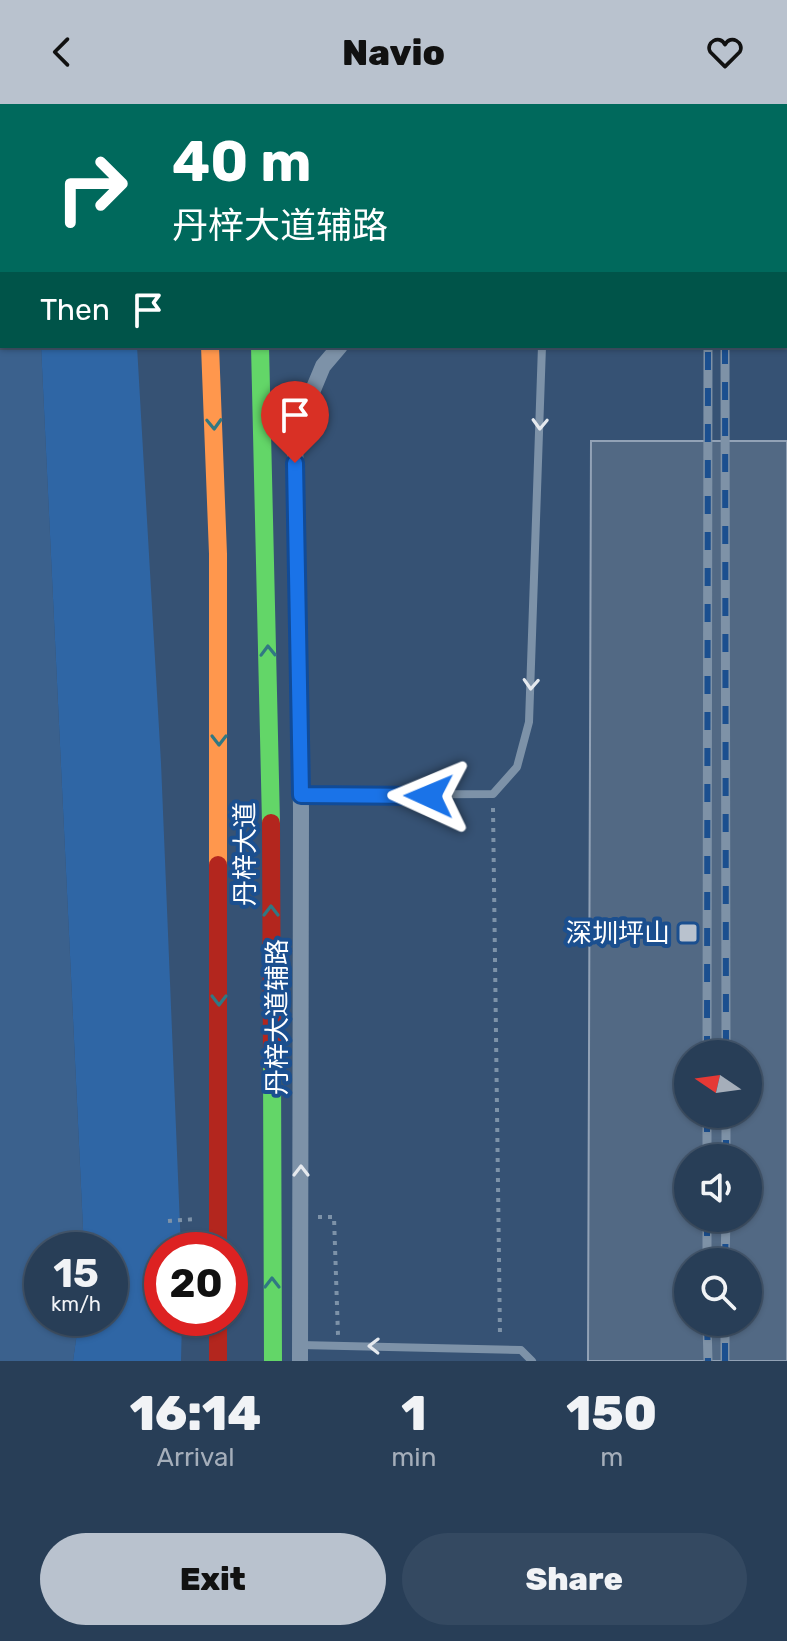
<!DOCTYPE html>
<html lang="en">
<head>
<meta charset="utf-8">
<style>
  body { margin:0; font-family:Rubik,"Noto Sans SC",sans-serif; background:#344961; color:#f1f3f6; height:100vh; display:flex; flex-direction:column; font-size:30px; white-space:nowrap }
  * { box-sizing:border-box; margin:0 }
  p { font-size:26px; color:#a5aeba }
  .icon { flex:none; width:44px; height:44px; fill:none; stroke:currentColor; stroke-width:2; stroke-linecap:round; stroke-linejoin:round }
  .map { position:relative; height:1257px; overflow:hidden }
  .panel { display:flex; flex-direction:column; background:#283e57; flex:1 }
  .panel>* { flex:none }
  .guide { position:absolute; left:0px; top:0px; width:788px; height:244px; box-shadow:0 2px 6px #0004,0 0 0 2px #44576d; background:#00695c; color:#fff; overflow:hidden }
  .needle { width:52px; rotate:283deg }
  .buttons { position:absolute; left:674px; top:936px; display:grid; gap:16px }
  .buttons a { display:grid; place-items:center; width:88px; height:88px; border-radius:50%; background:#283e57; box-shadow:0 2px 6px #0004,0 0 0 2px #44576d; font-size:40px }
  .speed { position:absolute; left:24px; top:1128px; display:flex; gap:16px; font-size:40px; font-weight:700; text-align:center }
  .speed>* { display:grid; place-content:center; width:104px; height:104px; border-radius:50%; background:#283e57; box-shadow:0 2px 6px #0004,0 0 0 2px #44576d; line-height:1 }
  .speed small { font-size:20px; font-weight:400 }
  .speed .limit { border:12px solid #d22; background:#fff; color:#111 }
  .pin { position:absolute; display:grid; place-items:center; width:68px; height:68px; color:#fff; margin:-82px -34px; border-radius:50% 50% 50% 0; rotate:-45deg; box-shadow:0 0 8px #0007 }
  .pin .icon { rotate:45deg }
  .me { position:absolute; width:88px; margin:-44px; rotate:271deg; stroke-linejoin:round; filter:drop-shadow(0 0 6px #0008) }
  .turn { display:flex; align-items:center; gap:28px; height:168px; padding:0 40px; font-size:36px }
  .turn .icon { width:104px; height:104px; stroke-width:2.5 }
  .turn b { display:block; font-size:56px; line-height:68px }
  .then { display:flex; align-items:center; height:76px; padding:0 40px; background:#0003; gap:16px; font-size:30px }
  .eta { display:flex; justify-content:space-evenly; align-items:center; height:136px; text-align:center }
  .eta b { font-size:48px; font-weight:800; line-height:56px }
  .primary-button { display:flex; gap:16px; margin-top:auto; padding:16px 40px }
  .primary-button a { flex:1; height:92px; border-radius:48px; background:#b9c2ce; color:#111; font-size:32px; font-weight:800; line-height:92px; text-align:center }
  .primary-button a+a { background:#344961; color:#f1f3f6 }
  header { display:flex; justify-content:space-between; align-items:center; height:104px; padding:0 40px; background:#b9c2ce; color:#111; font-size:36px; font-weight:800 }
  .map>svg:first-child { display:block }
  .green { fill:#2f66a5 }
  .water { fill:#3b618d }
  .building { fill:#526984; stroke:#92a2b6; stroke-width:2; fill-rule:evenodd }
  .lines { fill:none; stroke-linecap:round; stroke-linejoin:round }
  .path { stroke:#7d92a8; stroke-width:4; stroke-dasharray:4 6; stroke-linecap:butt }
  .lane { stroke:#7d92a8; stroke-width:8 }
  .street { stroke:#7d92a8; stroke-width:16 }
  .fast { stroke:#63d668; stroke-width:18 }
  .slow { stroke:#ff974d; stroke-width:18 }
  .jam { stroke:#b3261e; stroke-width:18 }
  .rail-casing { stroke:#7e92a7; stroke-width:9 }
  .rail { stroke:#1b4f8f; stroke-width:6; stroke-dasharray:18; stroke-linecap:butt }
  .oneway { stroke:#317883 }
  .oneway2 { stroke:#e5e9ee }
  .route-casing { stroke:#114b97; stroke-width:20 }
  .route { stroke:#1a73e8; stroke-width:14 }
  .poi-dot { fill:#b9c2ce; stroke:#1b4f8f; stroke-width:3 }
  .labels { text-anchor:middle; stroke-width:8; stroke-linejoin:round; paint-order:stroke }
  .street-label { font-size:26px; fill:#fff; stroke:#1b4f8f }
  .poi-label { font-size:26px; fill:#fff; stroke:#1b4f8f; text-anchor:end }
</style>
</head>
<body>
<header><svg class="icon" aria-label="back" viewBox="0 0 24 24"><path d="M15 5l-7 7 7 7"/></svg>Navio<svg class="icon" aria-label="heart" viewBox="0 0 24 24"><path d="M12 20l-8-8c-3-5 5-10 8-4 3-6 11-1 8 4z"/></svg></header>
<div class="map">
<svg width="787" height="1257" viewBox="0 0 787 1257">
  <rect width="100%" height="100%" fill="#365274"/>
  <g class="green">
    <polygon points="0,0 168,2 2,2 0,182"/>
    <polygon points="282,0 787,0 787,128 786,2"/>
    <polygon points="41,242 137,242 161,659 181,1146 162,1146 162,1214 182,1214 181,1257 73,1257 79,1214 110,1214 110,1146 84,1146"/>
  </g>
  <polygon class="water" points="0,182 2,242 41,242 84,1146 42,1146 42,1214 79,1214 73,1257 0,1257"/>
  <path class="building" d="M591,337H787V1257H588ZM688,950H748V1010H688ZM688,1054H748V1114H688ZM688,1158H748V1218H688Z"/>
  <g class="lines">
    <g class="path">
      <polyline points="493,704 500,1231"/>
      <polyline points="318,1113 334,1113 338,1231"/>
      <polyline points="168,1117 197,1115"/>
    </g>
    <g class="lane">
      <polyline points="301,691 493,690 517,663 529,618 542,242"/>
      <polyline points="300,1241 521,1246 532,1257"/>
    </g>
    <g class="street">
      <polyline points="786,168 787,168"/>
      <polyline points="786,209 787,209"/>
      <polyline points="300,1257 301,705 295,329 323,262 340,242"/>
    </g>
    <g class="fast">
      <polyline points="193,0 194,2"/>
      <polyline points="260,242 271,719"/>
      <polyline points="272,960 273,1257"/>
    </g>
    <polyline class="slow" points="210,242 218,450 218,761"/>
    <g class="jam">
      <polyline points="242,0 243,2"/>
      <polyline points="271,719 272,960"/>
      <polyline points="218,761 218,1146"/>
      <polyline points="218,1214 218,1257"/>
    </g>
    <g class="rail-casing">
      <g id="rail">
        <polyline points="707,0 707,2"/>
        <polyline points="724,0 724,2"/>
        <polyline points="725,242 726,950"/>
        <polyline points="707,950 708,242"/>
        <polyline points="707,1010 707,1054"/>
        <polyline points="726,1054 726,1010"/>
        <polyline points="707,1114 707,1158"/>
        <polyline points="725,1158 726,1114"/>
        <polyline points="707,1218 708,1257"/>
        <polyline points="725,1257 725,1218"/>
      </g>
    </g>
    <use href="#rail" class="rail"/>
  </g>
  <defs><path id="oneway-chevron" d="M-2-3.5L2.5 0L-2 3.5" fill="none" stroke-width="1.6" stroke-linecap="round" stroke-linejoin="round" transform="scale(2)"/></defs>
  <g class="oneway">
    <use href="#oneway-chevron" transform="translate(214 320) rotate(88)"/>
    <use href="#oneway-chevron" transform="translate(268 547) rotate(-91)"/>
    <use href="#oneway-chevron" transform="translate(219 636) rotate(90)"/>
    <use href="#oneway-chevron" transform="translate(271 807) rotate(-90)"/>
    <use href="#oneway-chevron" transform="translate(219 896) rotate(90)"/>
    <use href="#oneway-chevron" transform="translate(272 1179) rotate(-90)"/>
  </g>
  <g class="oneway2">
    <use href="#oneway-chevron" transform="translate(540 320) rotate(92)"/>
    <use href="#oneway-chevron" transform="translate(531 580) rotate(93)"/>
    <use href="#oneway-chevron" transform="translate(301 1067) rotate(-90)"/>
    <use href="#oneway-chevron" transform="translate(374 1242) rotate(-179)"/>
  </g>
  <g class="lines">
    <g class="route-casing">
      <polyline id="route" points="295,359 301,691 429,692"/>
    </g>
    <use href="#route" class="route"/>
  </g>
  <rect class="poi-dot" x="678" y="819" width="20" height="20" rx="4"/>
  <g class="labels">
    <g class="street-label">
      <text transform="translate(245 750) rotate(-90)" y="9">丹梓大道</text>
      <text transform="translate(277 913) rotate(-90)" y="9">丹梓大道辅路</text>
    </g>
    <g class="poi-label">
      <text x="670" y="838">深圳坪山</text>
    </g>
  </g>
</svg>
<div class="buttons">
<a><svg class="needle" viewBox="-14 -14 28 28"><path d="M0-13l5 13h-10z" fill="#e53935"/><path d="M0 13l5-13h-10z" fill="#a5aeba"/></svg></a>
<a><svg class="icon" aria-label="sound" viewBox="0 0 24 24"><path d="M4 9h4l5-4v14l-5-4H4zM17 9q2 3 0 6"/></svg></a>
<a><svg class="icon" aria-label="search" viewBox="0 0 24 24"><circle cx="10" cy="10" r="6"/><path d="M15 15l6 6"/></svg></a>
</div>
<div class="speed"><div>15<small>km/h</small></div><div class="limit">20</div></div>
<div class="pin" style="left:295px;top:359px;background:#d93025"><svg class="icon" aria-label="arrive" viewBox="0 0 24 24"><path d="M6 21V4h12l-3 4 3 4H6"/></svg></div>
<svg class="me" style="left:429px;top:692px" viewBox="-20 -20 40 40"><path d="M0-17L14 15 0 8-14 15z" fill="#1a73e8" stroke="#fff" stroke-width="4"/></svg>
<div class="guide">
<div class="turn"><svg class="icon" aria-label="right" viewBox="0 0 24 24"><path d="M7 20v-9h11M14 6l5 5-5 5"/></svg><div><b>40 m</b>丹梓大道辅路</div></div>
<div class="then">Then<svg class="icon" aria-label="arrive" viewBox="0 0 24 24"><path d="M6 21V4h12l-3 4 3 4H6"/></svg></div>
</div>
</div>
<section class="panel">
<div class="eta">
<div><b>16:14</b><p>Arrival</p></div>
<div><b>1</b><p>min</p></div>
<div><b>150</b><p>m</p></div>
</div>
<div class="primary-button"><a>Exit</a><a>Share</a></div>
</section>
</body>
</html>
